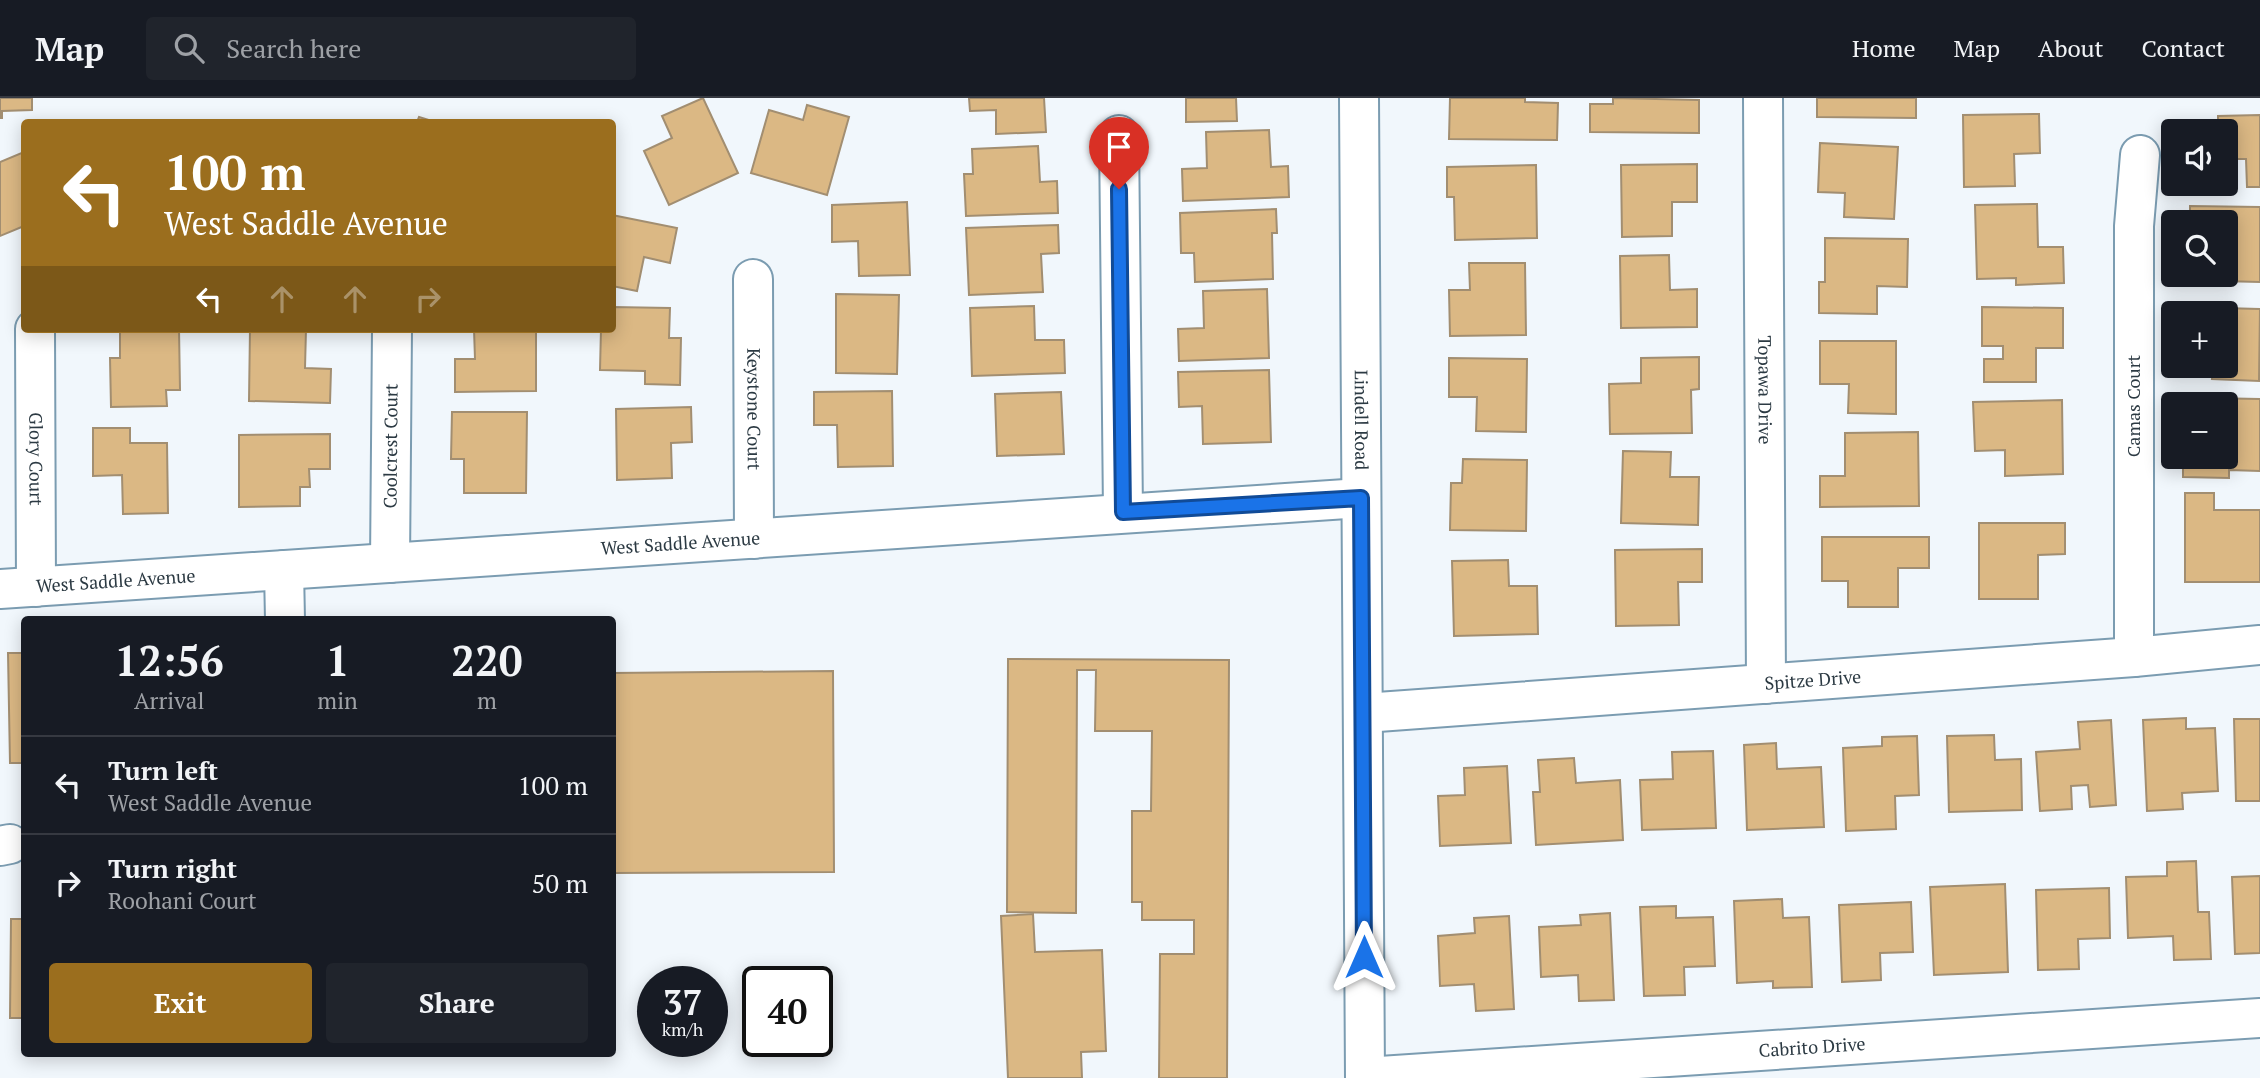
<!DOCTYPE html>
<html lang="en">
<head>
<meta charset="utf-8">
<style>
  body { margin:0; font-family:"PT Serif",serif; background:#20242c; color:#f1f3f6; height:100vh; display:flex; flex-direction:column; font-size:26px; white-space:nowrap }
  * { box-sizing:border-box; margin:0 }
  p { font-size:23px; color:#9ea1a6 }
  .icon { flex:none; width:38px; height:38px; fill:none; stroke:currentColor; stroke-width:2; stroke-linecap:round; stroke-linejoin:round }
  .map { position:relative; flex:1; overflow:hidden }
  .drawer { position:absolute; left:21px; top:518px; width:595px; height:441px; display:flex; flex-direction:column; background:#171b24; border-radius:7px; box-shadow:0 4px 18px #0003 }
  .drawer>* { flex:none }
  .hud { position:absolute; left:21px; top:21px; width:595px; height:214px; border-radius:7px; box-shadow:0 4px 18px #0003; background:#9b6e1e; color:#fff; overflow:hidden }
  .tools { position:absolute; left:2161px; top:21px; display:grid; gap:14px }
  .tools a { display:grid; place-items:center; width:77px; height:77px; border-radius:7px; background:#171b24; box-shadow:0 4px 18px #0003; font-size:35px }
  .speed { position:absolute; left:637px; top:868px; display:flex; gap:14px; font-size:35px; font-weight:700; text-align:center }
  .speed>* { display:grid; place-content:center; width:91px; height:91px; border-radius:50%; background:#171b24; box-shadow:0 4px 18px #0003; line-height:1 }
  .speed small { font-size:18px; font-weight:400 }
  .speed .limit { border:4px solid #111; border-radius:10px; background:#fff; color:#111 }
  .pin { position:absolute; display:grid; place-items:center; width:60px; height:60px; color:#fff; margin:-72px -30px; border-radius:50% 50% 50% 0; rotate:-45deg; box-shadow:0 0 7px #0007 }
  .pin .icon { rotate:45deg }
  .me { position:absolute; width:77px; margin:-38px; rotate:0deg; stroke-linejoin:round; filter:drop-shadow(0 0 5px #0008) }
  .turn { display:flex; align-items:center; gap:24px; height:147px; padding:0 28px; font-size:32px }
  .turn .icon { width:91px; height:91px; stroke-width:2.5 }
  .turn b { display:block; font-size:49px; line-height:60px }
  .lanes { display:flex; align-items:center; height:66px; padding:0 28px; background:#0003; justify-content:center; gap:35px; direction:ltr }
  .lanes .off { opacity:.35 }
  .eta { display:flex; justify-content:space-evenly; align-items:center; height:119px; text-align:center }
  .eta b { font-size:42px; font-weight:800; line-height:49px }
  .action { display:flex; gap:14px; margin-top:auto; padding:14px 28px }
  .action a { flex:1; height:80px; border-radius:7px; background:#9b6e1e; color:#fff; font-size:28px; font-weight:800; line-height:80px; text-align:center }
  .action a+a { background:#20242c; color:#f1f3f6 }
  ul { padding:0; list-style:none }
  li { display:flex; align-items:center; gap:21px; height:98px; padding:0 28px; border-top:2px solid #363941 }
  li div { flex:1 }
  li b { display:block; font-size:26px }
  li em { font-style:normal }
  header { display:flex; align-items:center; gap:42px; box-sizing:border-box; height:98px; padding:0 35px; background:#171b24; border-bottom:2px solid #363941 }
  header strong { font-size:33px }
  nav { display:flex; gap:38px; margin-inline-start:auto; font-size:24px }
  .search { width:490px; height:63px; background:#20242c; display:flex; align-items:center; gap:18px; box-sizing:border-box; padding:0 24px; border-radius:7px; color:#9ea1a6; font-size:26px }
  .map>svg:first-child { display:block }
  .building { fill:#dbb884; stroke:#a28e71; stroke-width:2 }
  .lines { fill:none; stroke-linecap:round; stroke-linejoin:round }
  .minor-casing { stroke:#7b9cb1; stroke-width:42 }
  .minor { stroke:#fff; stroke-width:38 }
  .route-casing { stroke:#114b97; stroke-width:18 }
  .route { stroke:#1a73e8; stroke-width:12 }
  .labels { text-anchor:middle; stroke-width:5; stroke-linejoin:round; paint-order:stroke }
  .street-label { font-size:18px; fill:#2c3a43; stroke:#fff }
</style>
</head>
<body>
<header>
<strong>Map</strong>
<div class="search"><svg class="icon" aria-label="search" viewBox="0 0 24 24"><circle cx="10" cy="10" r="6"/><path d="M15 15l6 6"/></svg>Search here</div>
<nav><a>Home</a><a>Map</a><a>About</a><a>Contact</a></nav>
</header>
<div class="map">
<svg width="2260" height="980" viewBox="0 0 2260 980">
  <rect width="100%" height="100%" fill="#f1f7fc"/>
  <g class="building">
    <polygon points="0,0 32,0 32,12 2,13 2,20 0,20"/>
    <polygon points="703,0 738,75 669,107 644,53 672,40 662,18"/>
    <polygon points="969,0 1044,0 1046,34 996,36 996,12 970,13"/>
    <polygon points="1186,0 1236,0 1237,23 1186,24"/>
    <polygon points="1450,0 1525,0 1525,4 1558,5 1557,42 1449,41"/>
    <polygon points="1613,0 1699,2 1699,35 1590,34 1590,6 1613,6"/>
    <polygon points="1817,0 1916,0 1916,20 1817,19"/>
    <polygon points="807,7 849,19 827,97 751,75 769,12 803,22"/>
    <polygon points="2039,16 2040,55 2014,56 2015,88 1964,89 1963,17"/>
    <polygon points="2260,17 2260,89 2247,89 2246,61 2226,61 2226,33 2218,33 2218,18"/>
    <polygon points="419,19 435,24 417,24"/>
    <polygon points="1269,32 1271,69 1288,68 1289,99 1183,103 1182,71 1207,70 1206,34"/>
    <polygon points="1820,45 1898,49 1894,121 1844,119 1845,95 1818,94"/>
    <polygon points="1038,48 1040,84 1057,83 1058,115 966,118 964,76 973,76 972,51"/>
    <polygon points="24,54 24,128 0,138 0,64"/>
    <polygon points="1697,66 1697,104 1672,104 1672,138 1622,139 1621,67"/>
    <polygon points="1536,67 1537,140 1455,142 1454,99 1447,99 1447,69"/>
    <polygon points="907,104 910,177 859,178 858,143 832,144 832,107"/>
    <polygon points="2037,106 2038,149 2063,149 2064,185 2016,187 2016,180 1977,181 1975,107"/>
    <polygon points="2190,108 2260,109 2260,184 2183,182 2183,177 2226,177 2226,124 2190,124"/>
    <polygon points="1276,111 1277,135 1272,135 1273,181 1195,184 1194,155 1181,155 1180,115"/>
    <polygon points="612,117 677,130 670,165 644,159 637,193 612,188"/>
    <polygon points="1058,127 1059,155 1041,156 1043,194 969,197 966,130"/>
    <polygon points="1825,140 1908,141 1907,189 1877,188 1877,216 1819,215 1819,184 1825,184"/>
    <polygon points="1669,157 1670,192 1697,191 1697,229 1621,230 1620,158"/>
    <polygon points="1469,165 1525,165 1526,237 1450,238 1449,192 1470,192"/>
    <polygon points="1267,191 1269,260 1179,263 1178,231 1204,230 1203,193"/>
    <polygon points="836,196 899,197 897,276 836,275"/>
    <polygon points="1034,208 1035,242 1064,242 1065,275 972,278 970,210"/>
    <polygon points="612,209 670,210 669,240 681,240 680,287 645,286 645,273 600,272 601,231 612,231"/>
    <polygon points="1982,209 2063,210 2063,250 2036,250 2036,284 1984,284 1984,261 2003,261 2003,248 1982,248"/>
    <polygon points="2185,209 2260,211 2259,283 2212,281 2213,268 2226,268 2226,215 2184,215"/>
    <polygon points="120,231 179,231 180,292 166,292 167,308 111,309 110,260 120,260"/>
    <polygon points="250,231 306,231 305,270 331,271 330,305 249,303"/>
    <polygon points="474,231 536,231 536,293 455,294 455,261 475,261"/>
    <polygon points="1820,243 1896,243 1896,316 1848,315 1849,286 1820,286"/>
    <polygon points="1699,259 1699,291 1691,292 1692,335 1610,336 1609,286 1641,285 1641,260"/>
    <polygon points="1449,260 1527,261 1526,334 1476,333 1477,299 1449,299"/>
    <polygon points="1269,272 1271,344 1203,346 1202,308 1179,309 1178,274"/>
    <polygon points="892,293 893,368 838,369 837,327 814,327 814,294"/>
    <polygon points="1061,294 1064,356 997,358 995,296"/>
    <polygon points="2208,300 2260,301 2260,373 2229,372 2229,380 2183,379 2183,359 2226,359 2226,306 2208,306"/>
    <polygon points="2062,302 2063,376 2005,378 2005,352 1975,353 1973,304"/>
    <polygon points="691,309 692,344 671,345 672,380 617,382 616,311"/>
    <polygon points="452,314 527,314 526,395 464,395 464,361 451,361"/>
    <polygon points="93,330 130,330 130,345 167,345 168,415 123,416 122,377 93,378"/>
    <polygon points="1918,334 1919,408 1820,409 1820,378 1845,378 1845,335"/>
    <polygon points="330,336 330,371 309,371 310,389 300,389 300,408 239,409 239,337"/>
    <polygon points="1623,353 1671,354 1670,379 1699,379 1698,427 1621,425"/>
    <polygon points="1463,361 1527,362 1526,433 1450,432 1451,385 1462,385"/>
    <polygon points="2185,395 2214,395 2214,412 2260,412 2260,484 2185,484"/>
    <polygon points="1979,425 2065,425 2065,456 2038,457 2038,501 1979,501"/>
    <polygon points="1822,439 1929,439 1929,470 1898,470 1898,509 1848,509 1848,483 1822,483"/>
    <polygon points="1702,451 1702,484 1678,484 1679,527 1616,528 1615,452"/>
    <polygon points="1508,462 1509,488 1537,488 1538,536 1454,538 1452,463"/>
    <polygon points="8,555 24,555 24,665 10,665"/>
    <polygon points="1008,561 1229,562 1227,980 1159,980 1160,856 1194,856 1194,822 1142,822 1142,804 1132,804 1132,713 1151,713 1152,633 1095,633 1096,572 1077,572 1076,815 1007,814"/>
    <polygon points="833,573 834,774 612,775 612,575"/>
    <polygon points="2186,620 2186,631 2215,630 2218,693 2182,695 2183,711 2147,713 2143,622"/>
    <polygon points="2234,621 2260,621 2260,703 2236,703"/>
    <polygon points="2111,622 2116,707 2090,709 2088,687 2071,688 2072,711 2040,713 2036,654 2080,651 2078,624"/>
    <polygon points="1994,637 1995,662 2021,661 2022,712 1949,714 1947,638"/>
    <polygon points="1917,638 1919,697 1895,698 1896,731 1846,733 1843,650 1882,648 1882,639"/>
    <polygon points="1776,645 1777,671 1821,669 1824,729 1747,732 1744,647"/>
    <polygon points="1713,653 1716,730 1642,732 1640,682 1673,681 1672,654"/>
    <polygon points="1574,660 1576,685 1620,682 1623,742 1536,747 1533,694 1540,694 1538,662"/>
    <polygon points="1507,668 1511,745 1440,748 1438,698 1465,697 1464,670"/>
    <polygon points="2196,763 2198,814 2209,814 2211,861 2174,862 2173,838 2128,840 2126,779 2167,778 2167,764"/>
    <polygon points="2260,778 2260,855 2235,856 2232,779"/>
    <polygon points="2005,786 2008,874 1934,877 1930,789"/>
    <polygon points="2109,790 2110,840 2078,841 2079,871 2038,872 2036,792"/>
    <polygon points="1782,801 1783,820 1809,819 1812,889 1773,890 1773,883 1737,885 1734,803"/>
    <polygon points="1911,804 1913,854 1880,855 1881,882 1842,884 1839,807"/>
    <polygon points="1676,808 1676,820 1713,819 1715,868 1684,869 1685,897 1644,898 1640,809"/>
    <polygon points="1610,815 1614,902 1579,903 1578,877 1541,879 1539,829 1581,827 1580,817"/>
    <polygon points="1033,816 1035,854 1102,852 1106,953 1081,954 1082,980 1008,980 1001,818"/>
    <polygon points="1509,818 1514,911 1476,913 1474,886 1440,888 1438,838 1475,835 1474,820"/>
    <polygon points="11,821 24,821 24,920 10,920"/>
  </g>
  <g class="lines">
    <g class="minor-casing">
      <g id="minor">
        <path id="s1" d="M1359,0L1365,980"/>
        <path id="s2" d="M1763,0L1766,586"/>
        <polyline points="1119,37 1123,414"/>
        <path id="s3" d="M753,181L754,441"/>
        <path id="s4" d="M35,231L36,489"/>
        <path id="s5" d="M390,465L392,231"/>
        <polyline points="284,472 285,522"/>
        <path id="s6" d="M0,491L1361,400"/>
        <polyline points="2134,559 2134,128 2140,57"/>
        <path id="s7" d="M1364,615L2134,559L2260,547"/>
        <polyline points="0,748 10,746"/>
        <path id="s8" d="M1365,979L2260,920"/>
      </g>
    </g>
    <use href="#minor" class="minor"/>
  </g>
  <g class="lines">
    <g class="route-casing">
      <polyline id="route" points="1119,91 1123,414 1361,400 1364,859"/>
    </g>
    <use href="#route" class="route"/>
  </g>
  <g class="labels">
    <g class="street-label">
      <text dy="6" stroke="none"><textPath href="#s2" startOffset="292">Topawa Drive</textPath></text>
      <text transform="translate(2134 308) rotate(-90)" y="6">Camas Court</text>
      <text dy="6" stroke="none"><textPath href="#s3" startOffset="130">Keystone Court</textPath></text>
      <text dy="6" stroke="none"><textPath href="#s1" startOffset="322">Lindell Road</textPath></text>
      <text dy="6" stroke="none"><textPath href="#s5" startOffset="117">Coolcrest Court</textPath></text>
      <text dy="6" stroke="none"><textPath href="#s4" startOffset="130">Glory Court</textPath></text>
      <text dy="6" stroke="none"><textPath href="#s6" startOffset="682">West Saddle Avenue</textPath></text>
      <text dy="6" stroke="none"><textPath href="#s6" startOffset="116">West Saddle Avenue</textPath></text>
      <text dy="6" stroke="none"><textPath href="#s7" startOffset="450">Spitze Drive</textPath></text>
      <text dy="6" stroke="none"><textPath href="#s8" startOffset="448">Cabrito Drive</textPath></text>
    </g>
  </g>
</svg>
<div class="tools">
<a><svg class="icon" aria-label="sound" viewBox="0 0 24 24"><path d="M4 9h4l5-4v14l-5-4H4zM17 9q2 3 0 6"/></svg></a>
<a><svg class="icon" aria-label="search" viewBox="0 0 24 24"><circle cx="10" cy="10" r="6"/><path d="M15 15l6 6"/></svg></a>
<a>+</a>
<a>−</a>
</div>
<div class="speed"><div>37<small>km/h</small></div><div class="limit">40</div></div>
<div class="pin" style="left:1119px;top:91px;background:#d93025"><svg class="icon" aria-label="arrive" viewBox="0 0 24 24"><path d="M6 21V4h12l-3 4 3 4H6"/></svg></div>
<svg class="me" style="left:1364px;top:859px" viewBox="-20 -20 40 40"><path d="M0-17L14 15 0 8-14 15z" fill="#1a73e8" stroke="#fff" stroke-width="4"/></svg>
<div class="hud">
<div class="turn"><svg class="icon" aria-label="left" viewBox="0 0 24 24"><path d="M17 20v-9H6M10 6l-5 5 5 5"/></svg><div><b>100 m</b>West Saddle Avenue</div></div>
<div class="lanes"><svg class="icon" aria-label="left" viewBox="0 0 24 24"><path d="M17 20v-9H6M10 6l-5 5 5 5"/></svg><svg class="icon off" aria-label="ahead" viewBox="0 0 24 24"><path d="M12 20V5M6 11l6-6 6 6"/></svg><svg class="icon off" aria-label="ahead" viewBox="0 0 24 24"><path d="M12 20V5M6 11l6-6 6 6"/></svg><svg class="icon off" aria-label="right" viewBox="0 0 24 24"><path d="M7 20v-9h11M14 6l5 5-5 5"/></svg></div>
</div>
<section class="drawer">
<div class="eta">
<div><b>12:56</b><p>Arrival</p></div>
<div><b>1</b><p>min</p></div>
<div><b>220</b><p>m</p></div>
</div>
<ul>
<li><svg class="icon" aria-label="left" viewBox="0 0 24 24"><path d="M17 20v-9H6M10 6l-5 5 5 5"/></svg><div><b>Turn left</b><p>West Saddle Avenue</p></div><em>100 m</em></li>
<li><svg class="icon" aria-label="right" viewBox="0 0 24 24"><path d="M7 20v-9h11M14 6l5 5-5 5"/></svg><div><b>Turn right</b><p>Roohani Court</p></div><em>50 m</em></li>
</ul>
<div class="action"><a>Exit</a><a>Share</a></div>
</section>
</div>
</body>
</html>
